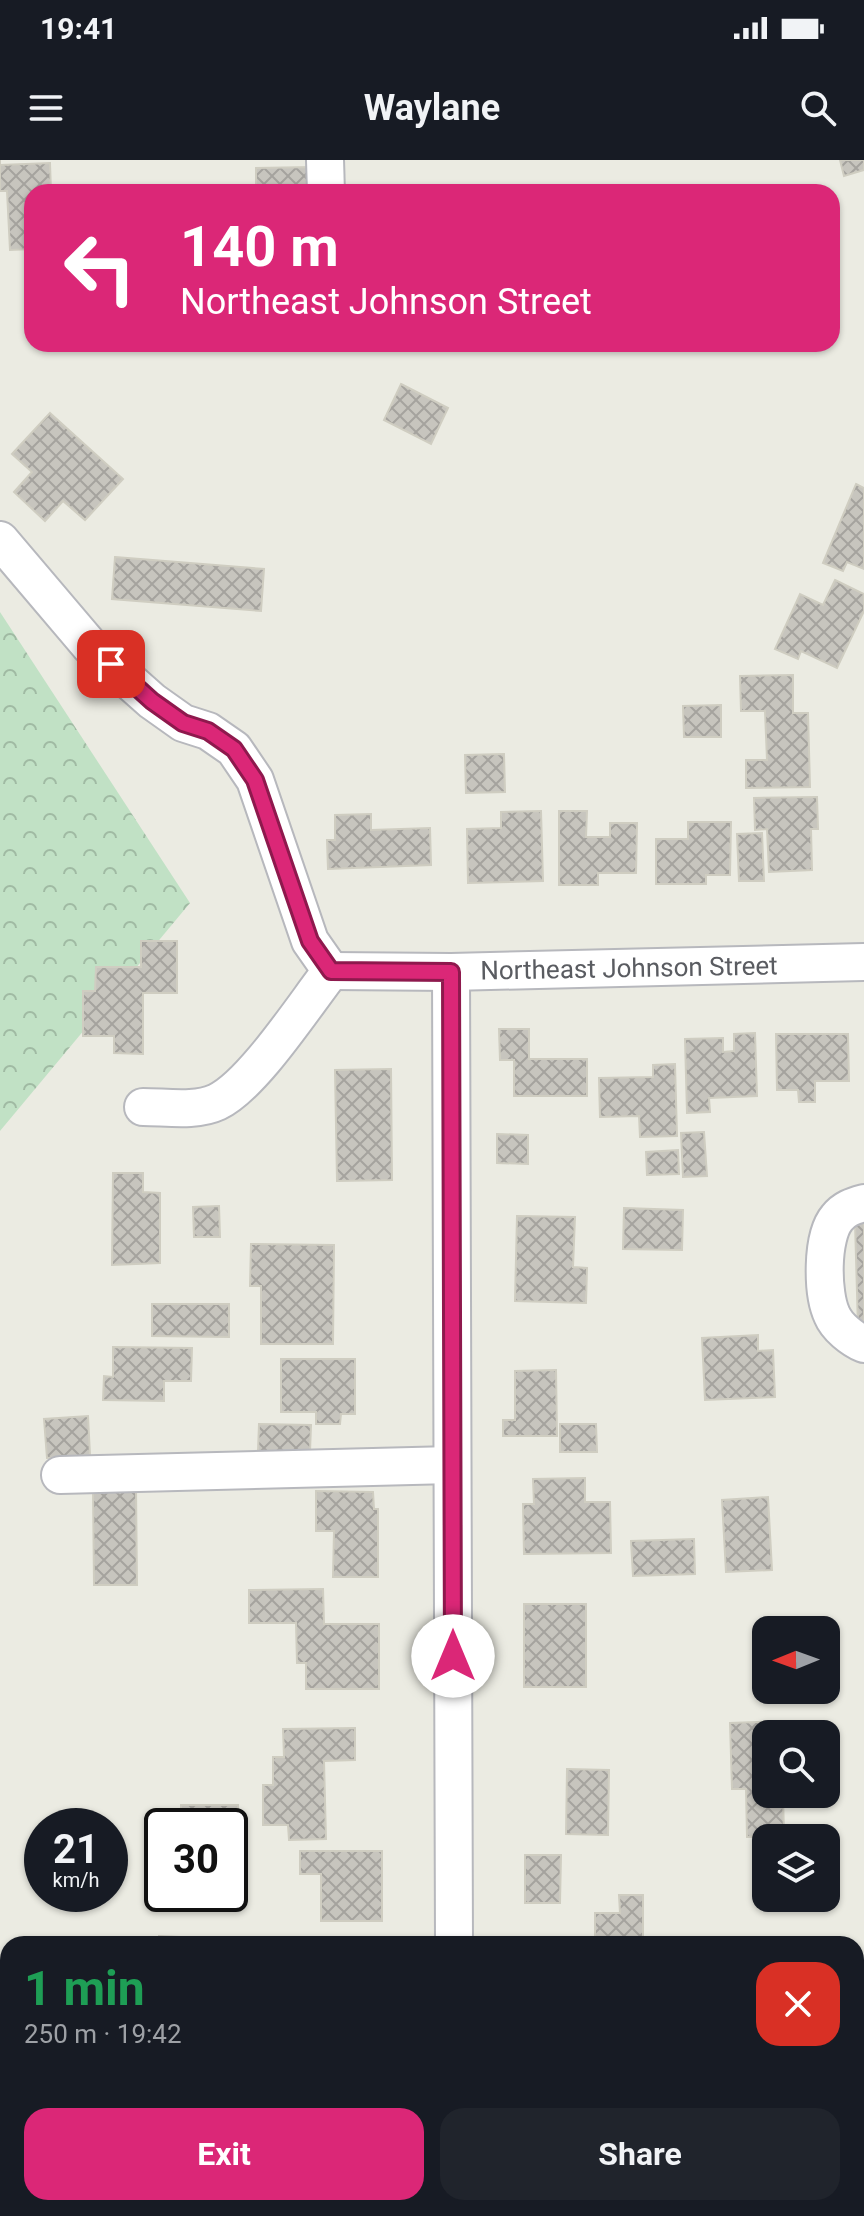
<!DOCTYPE html>
<html lang="en">
<head>
<meta charset="utf-8">
<style>
  body { margin:0; font-family:Roboto,sans-serif; background:#20242c; color:#f1f3f6; height:100vh; display:flex; flex-direction:column; font-size:30px; white-space:nowrap }
  * { box-sizing:border-box; margin:0 }
  p { font-size:26px; color:#9ea1a6 }
  .icon { flex:none; width:44px; height:44px; fill:none; stroke:currentColor; stroke-width:2; stroke-linecap:round; stroke-linejoin:round }
  .map { position:relative; flex:1; overflow:hidden }
  .details { position:absolute; left:0px; top:1776px; width:864px; height:280px; display:flex; flex-direction:column; background:#171b24; border-radius:24px 24px 0 0; box-shadow:0 2px 6px #0004 }
  .details>* { flex:none }
  .guide { position:absolute; left:24px; top:24px; width:816px; height:168px; border-radius:24px; box-shadow:0 2px 6px #0004; background:#db2777; color:#fff; overflow:hidden }
  .needle { width:52px; rotate:269deg }
  .fabs { position:absolute; left:752px; top:1456px; display:grid; gap:16px }
  .fabs a { display:grid; place-items:center; width:88px; height:88px; border-radius:16px; background:#171b24; box-shadow:0 2px 6px #0004; font-size:40px }
  .speed { position:absolute; left:24px; top:1648px; display:flex; gap:16px; font-size:40px; font-weight:700; text-align:center }
  .speed>* { display:grid; place-content:center; width:104px; height:104px; border-radius:50%; background:#171b24; box-shadow:0 2px 6px #0004; line-height:1 }
  .speed small { font-size:20px; font-weight:400 }
  .speed .limit { border:4px solid #111; border-radius:12px; background:#fff; color:#111 }
  .pin { position:absolute; display:grid; place-items:center; width:68px; height:68px; color:#fff; margin:-34px; border-radius:16px; box-shadow:0 4px 12px #0006 }
  .me { position:absolute; width:88px; margin:-44px; rotate:0deg; stroke-linejoin:round; filter:drop-shadow(0 0 6px #0008) }
  .turn { display:flex; align-items:center; gap:28px; height:168px; padding:0 24px; font-size:36px }
  .turn .icon { width:104px; height:104px; stroke-width:2.5 }
  .turn b { display:block; font-size:56px; line-height:68px }
  .round { display:grid; place-items:center; flex:none; width:84px; height:84px; border-radius:24px; background:#20242c }
  .headline { display:flex; align-items:center; justify-content:space-between; height:136px; padding:0 24px }
  h1 { font-size:48px; font-weight:700; line-height:60px; color:#1e9e55 }
  .cta { display:flex; gap:16px; margin-top:auto; padding:16px 24px }
  .cta a { flex:1; height:92px; border-radius:24px; background:#db2777; color:#fff; font-size:32px; font-weight:700; line-height:92px; text-align:center }
  .cta a+a { background:#20242c; color:#f1f3f6 }
  .status { display:flex; justify-content:space-between; align-items:center; height:56px; padding:0 40px; background:#171b24; direction:ltr }
  .status svg { height:22px; fill:currentColor }
  header { display:flex; justify-content:space-between; align-items:center; height:104px; padding:0 24px; background:#171b24; font-size:36px; font-weight:700 }
  .map>svg:first-child { display:block }
  .forest { fill:url(#forest-crowns) }
  .building { fill:url(#building-cross-hatch); stroke:#cfcdc1; stroke-width:2 }
  .lines { fill:none; stroke-linecap:round; stroke-linejoin:round }
  .minor-casing { stroke:#b7b8bd; stroke-width:40 }
  .minor { stroke:#fff; stroke-width:36 }
  .route-casing { stroke:#8e194d; stroke-width:20 }
  .route { stroke:#db2777; stroke-width:14 }
  .labels { text-anchor:middle; stroke-width:6; stroke-linejoin:round; paint-order:stroke }
  .street-label { font-size:26px; fill:#5a5c61; stroke:#fff }
</style>
</head>
<body>
<div class="status"><b>19:41</b><svg viewBox="0 0 49 12"><path d="M0 12V9h3v3zM5 12V6h3v6zM10 12V3h3v9zM15 12V0h3v12zM26 1h20v11H26zM47 4h2v5h-2z"/></svg></div>
<header><svg class="icon" aria-label="menu" viewBox="0 0 24 24"><path d="M4 6h16M4 12h16M4 18h16"/></svg>Waylane<svg class="icon" aria-label="search" viewBox="0 0 24 24"><circle cx="10" cy="10" r="6"/><path d="M15 15l6 6"/></svg></header>
<div class="map">
<svg width="864" height="2056" viewBox="0 0 864 2056">
  <defs>
    <pattern id="forest-crowns" width="20" height="18" patternUnits="userSpaceOnUse" patternTransform="scale(2)"><rect width="20" height="18" fill="#c1e1c5"/><path d="M2 6a3 3 0 1 1 6 0M12 15a3 3 0 1 1 6 0" fill="none" stroke="#a0baa3"/></pattern>
    <pattern id="building-cross-hatch" width="8" height="8" patternUnits="userSpaceOnUse" patternTransform="scale(2)"><rect width="8" height="8" fill="#c7c5be"/><path d="M0 0l8 8M0 8l8-8" fill="none" stroke="#a5a39e"/></pattern>
  </defs>
  <rect width="100%" height="100%" fill="#ebebe2"/>
  <polygon class="forest" points="0,452 190,743 0,971"/>
  <g class="building">
    <polygon points="0,0 0,5 50,3 51,32 32,32 32,89 10,90 7,31 0,31"/>
    <polygon points="840,0 864,0 864,10 844,16"/>
    <polygon points="312,7 313,32 256,32 256,8"/>
    <polygon points="401,224 448,248 431,284 384,260"/>
    <polygon points="50,253 123,319 85,360 63,341 45,361 14,332 32,312 12,294"/>
    <polygon points="856,324 864,328 864,409 847,402 843,411 823,403"/>
    <polygon points="115,397 264,409 261,451 112,439"/>
    <polygon points="835,420 864,434 864,451 837,508 801,491 798,499 775,489 800,434 823,445"/>
    <polygon points="793,515 793,553 808,553 810,627 746,628 746,600 767,600 765,551 741,551 740,516"/>
    <polygon points="721,545 721,577 684,577 683,546"/>
    <polygon points="504,594 505,632 466,633 465,595"/>
    <polygon points="817,637 818,669 811,669 812,710 769,712 767,669 755,670 754,638"/>
    <polygon points="541,651 543,721 468,723 467,669 501,668 501,652"/>
    <polygon points="559,651 587,651 586,677 610,677 610,663 637,663 636,713 598,713 598,725 559,725"/>
    <polygon points="371,654 371,670 430,668 431,705 328,709 327,680 335,680 335,655"/>
    <polygon points="688,662 731,662 730,715 706,715 706,724 656,724 656,679 688,679"/>
    <polygon points="762,673 764,721 739,721 737,674"/>
    <polygon points="141,781 177,781 177,833 143,833 143,894 114,893 114,876 83,876 83,831 95,831 96,807 141,807"/>
    <polygon points="499,869 529,869 529,899 587,899 587,936 514,936 514,900 500,900"/>
    <polygon points="755,873 757,936 709,938 710,952 687,953 685,879 723,878 723,892 734,891 734,874"/>
    <polygon points="776,874 848,874 849,921 815,921 815,942 799,942 798,930 777,930"/>
    <polygon points="675,904 677,976 640,977 639,956 600,957 599,918 653,917 653,905"/>
    <polygon points="391,909 392,1020 337,1021 335,910"/>
    <polygon points="704,972 707,1016 683,1017 681,973"/>
    <polygon points="497,974 528,975 528,1004 497,1003"/>
    <polygon points="678,990 679,1014 647,1015 646,992"/>
    <polygon points="113,1013 143,1013 143,1032 160,1033 160,1103 112,1105"/>
    <polygon points="219,1046 220,1077 194,1077 193,1047"/>
    <polygon points="624,1048 683,1050 682,1090 623,1089"/>
    <polygon points="517,1056 575,1057 573,1107 587,1108 586,1143 515,1141"/>
    <polygon points="855,1062 864,1062 864,1168 858,1168"/>
    <polygon points="251,1084 334,1085 333,1184 261,1184 261,1126 250,1126"/>
    <polygon points="152,1144 229,1144 229,1177 152,1176"/>
    <polygon points="758,1175 758,1191 773,1190 775,1237 705,1240 702,1178"/>
    <polygon points="113,1187 192,1188 191,1221 164,1221 164,1241 103,1240 104,1216 113,1217"/>
    <polygon points="281,1199 355,1199 355,1254 341,1254 340,1264 316,1264 316,1252 281,1252"/>
    <polygon points="556,1210 557,1276 503,1276 503,1260 515,1260 515,1211"/>
    <polygon points="88,1256 90,1295 47,1298 44,1259"/>
    <polygon points="259,1264 311,1265 310,1292 258,1291"/>
    <polygon points="560,1264 596,1264 597,1292 560,1292"/>
    <polygon points="585,1318 585,1342 610,1342 611,1393 524,1394 523,1344 534,1344 533,1319"/>
    <polygon points="136,1327 137,1425 94,1425 93,1328"/>
    <polygon points="316,1331 373,1332 374,1349 378,1349 378,1417 333,1417 334,1371 316,1371"/>
    <polygon points="768,1337 772,1410 726,1412 722,1340"/>
    <polygon points="694,1379 695,1414 633,1416 631,1381"/>
    <polygon points="323,1429 324,1464 379,1464 379,1529 306,1529 306,1503 297,1503 296,1463 249,1463 249,1430"/>
    <rect x="524" y="1444" width="62" height="83"/>
    <polygon points="780,1561 781,1574 766,1574 766,1634 783,1634 784,1676 747,1677 746,1629 732,1629 730,1563"/>
    <polygon points="355,1568 355,1600 324,1601 326,1679 289,1680 288,1665 263,1665 263,1625 273,1625 273,1597 284,1597 283,1569"/>
    <polygon points="567,1609 609,1610 608,1675 566,1674"/>
    <polygon points="181,1645 238,1645 238,1679 230,1679 230,1666 181,1666"/>
    <polygon points="300,1691 382,1691 382,1761 321,1761 321,1714 300,1714"/>
    <polygon points="525,1695 561,1695 560,1743 525,1743"/>
    <polygon points="619,1735 643,1735 643,1784 595,1784 595,1753 620,1753"/>
    <polygon points="159,1776 180,1777 180,1784 159,1784"/>
    <rect x="341" y="2048" width="43" height="7"/>
    <polygon points="567,2048 603,2048 603,2053 567,2054"/>
  </g>
  <g class="lines">
    <g class="minor-casing">
      <g id="minor">
        <polyline points="325,0 326,32"/>
        <polyline points="0,380 90,486 152,541 183,563 208,571 234,589 255,620 310,781 331,811"/>
        <polyline points="331,811 451,812 864,802"/>
        <polyline points="451,812 454,1784"/>
        <path d="M143,947C166,947 196,952 217,942C253,925 305,844 331,811"/>
        <path d="M864,1043C853,1046 844,1049 837,1058C821,1077 822,1134 832,1155C837,1167 852,1179 864,1184"/>
        <polyline points="60,1315 452,1305"/>
        <polyline points="455,2048 455,2056"/>
      </g>
    </g>
    <use href="#minor" class="minor"/>
  </g>
  <g class="lines">
    <g class="route-casing">
      <polyline id="route" points="111,504 152,541 183,563 208,571 234,589 255,620 310,781 331,811 451,812 453,1496"/>
    </g>
    <use href="#route" class="route"/>
  </g>
  <g class="labels">
    <g class="street-label">
      <text transform="translate(629 808) rotate(-1)" y="9">Northeast Johnson Street</text>
    </g>
  </g>
</svg>
<div class="fabs">
<a><svg class="needle" viewBox="-14 -14 28 28"><path d="M0-13l5 13h-10z" fill="#e53935"/><path d="M0 13l5-13h-10z" fill="#9ea1a6"/></svg></a>
<a><svg class="icon" aria-label="search" viewBox="0 0 24 24"><circle cx="10" cy="10" r="6"/><path d="M15 15l6 6"/></svg></a>
<a><svg class="icon" aria-label="layers" viewBox="0 0 24 24"><path d="M12 4l9 5-9 5-9-5zM3 14l9 5 9-5"/></svg></a>
</div>
<div class="speed"><div>21<small>km/h</small></div><div class="limit">30</div></div>
<div class="pin" style="left:111px;top:504px;background:#d93025"><svg class="icon" aria-label="arrive" viewBox="0 0 24 24"><path d="M6 21V4h12l-3 4 3 4H6"/></svg></div>
<svg class="me" style="left:453px;top:1496px" viewBox="-20 -20 40 40"><circle r="19" fill="#fff"/><path d="M0-13L10 11 0 6-10 11z" fill="#db2777"/></svg>
<div class="guide">
<div class="turn"><svg class="icon" aria-label="left" viewBox="0 0 24 24"><path d="M17 20v-9H6M10 6l-5 5 5 5"/></svg><div><b>140 m</b>Northeast Johnson Street</div></div>
</div>
<section class="details">
<div class="headline"><div><h1>1 min</h1><p>250 m · 19:42</p></div><a class="round" style="background:#d93025;color:#fff"><svg class="icon" aria-label="close" viewBox="0 0 24 24"><path d="M6 6l12 12M18 6L6 18"/></svg></a></div>
<div class="cta"><a>Exit</a><a>Share</a></div>
</section>
</div>
</body>
</html>
